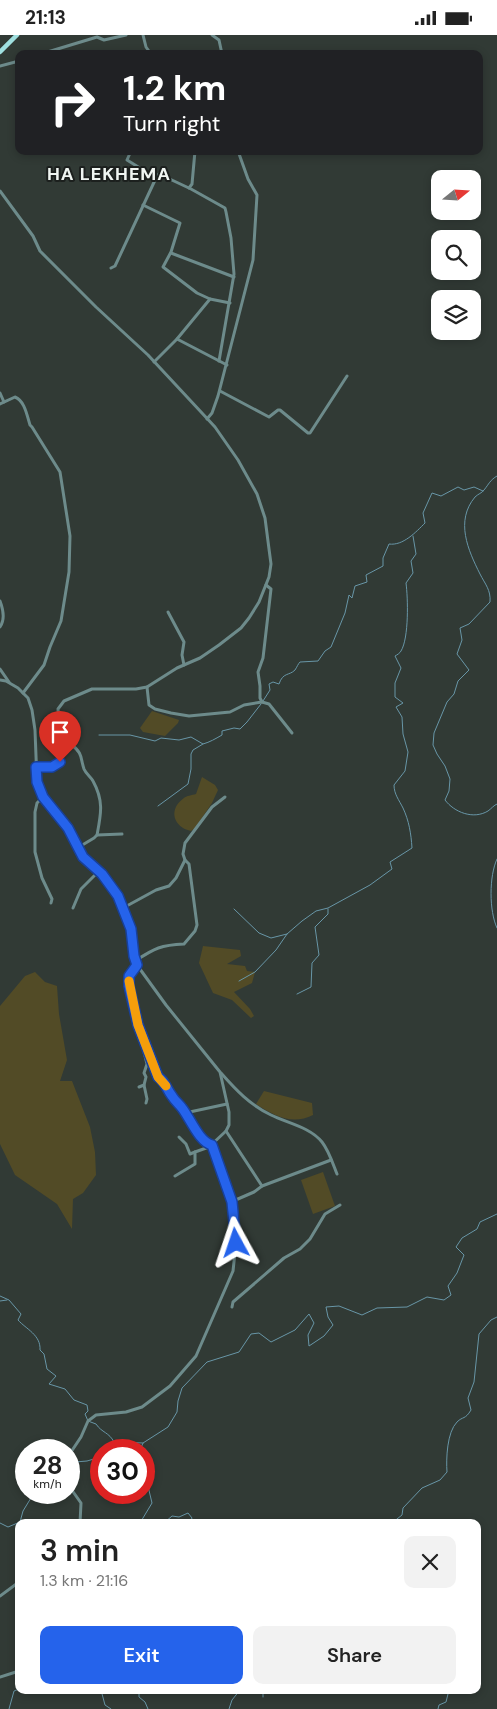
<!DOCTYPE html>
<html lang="en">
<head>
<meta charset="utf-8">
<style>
  body { margin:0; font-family:"DM Sans",sans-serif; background:#f2f2f2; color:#222; height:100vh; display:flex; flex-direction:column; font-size:19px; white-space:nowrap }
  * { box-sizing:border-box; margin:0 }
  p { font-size:16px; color:#767676 }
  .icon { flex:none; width:28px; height:28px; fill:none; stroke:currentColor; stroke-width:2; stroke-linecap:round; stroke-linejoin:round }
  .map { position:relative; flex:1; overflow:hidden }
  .details { position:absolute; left:15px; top:1484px; width:466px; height:175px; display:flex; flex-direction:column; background:#fff; border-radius:10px; box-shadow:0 2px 8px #0003 }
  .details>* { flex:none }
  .top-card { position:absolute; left:15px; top:15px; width:468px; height:105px; border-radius:10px; box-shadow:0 2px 8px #0003; background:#202124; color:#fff; overflow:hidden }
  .needle { width:32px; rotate:72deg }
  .tools { position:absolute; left:431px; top:135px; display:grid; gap:10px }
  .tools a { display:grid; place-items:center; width:50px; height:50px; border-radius:10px; background:#fff; box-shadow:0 2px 8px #0003; font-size:25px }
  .speed { position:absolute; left:15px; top:1404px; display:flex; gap:10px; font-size:25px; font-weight:700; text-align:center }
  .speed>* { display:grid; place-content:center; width:65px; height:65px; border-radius:50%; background:#fff; box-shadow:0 2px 8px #0003; line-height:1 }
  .speed small { font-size:12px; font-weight:400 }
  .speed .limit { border:8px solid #d22; background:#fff; color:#111 }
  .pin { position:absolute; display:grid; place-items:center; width:42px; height:42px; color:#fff; margin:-51px -21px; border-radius:50% 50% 50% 0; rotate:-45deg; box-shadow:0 0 5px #0007 }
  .pin .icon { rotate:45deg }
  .me { position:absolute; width:55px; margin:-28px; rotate:355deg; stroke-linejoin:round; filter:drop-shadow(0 0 4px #0008) }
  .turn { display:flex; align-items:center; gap:18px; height:105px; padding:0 25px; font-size:22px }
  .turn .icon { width:65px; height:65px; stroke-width:2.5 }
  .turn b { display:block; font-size:35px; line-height:42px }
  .round { display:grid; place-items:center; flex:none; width:52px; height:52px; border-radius:10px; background:#f2f2f2 }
  .head { display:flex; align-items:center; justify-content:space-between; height:85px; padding:0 25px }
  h1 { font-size:30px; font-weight:600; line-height:38px }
  .primary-button { display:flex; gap:10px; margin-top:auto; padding:10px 25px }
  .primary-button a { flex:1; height:58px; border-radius:10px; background:#2563eb; color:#fff; font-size:20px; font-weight:600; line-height:58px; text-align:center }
  .primary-button a+a { background:#f2f2f2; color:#222 }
  .status { display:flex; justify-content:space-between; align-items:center; height:35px; padding:0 25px; background:#fff; direction:ltr }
  .status svg { height:14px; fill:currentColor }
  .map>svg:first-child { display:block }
  .green { fill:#524b26 }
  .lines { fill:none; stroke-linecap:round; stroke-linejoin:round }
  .stream { stroke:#6896a7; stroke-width:1 }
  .street { stroke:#6d8b8b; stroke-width:3 }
  .primary { stroke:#9fdfdf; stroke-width:4.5 }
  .route-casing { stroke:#184099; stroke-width:12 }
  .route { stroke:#2563eb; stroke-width:9 }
  .slow { stroke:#f59e0b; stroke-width:9 }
  .labels { text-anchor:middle; stroke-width:4; stroke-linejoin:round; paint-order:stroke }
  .district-label { font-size:18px; font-weight:bold; letter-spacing:1px; fill:#f0f6f2; stroke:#1c201e }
</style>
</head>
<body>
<div class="status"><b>21:13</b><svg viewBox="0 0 49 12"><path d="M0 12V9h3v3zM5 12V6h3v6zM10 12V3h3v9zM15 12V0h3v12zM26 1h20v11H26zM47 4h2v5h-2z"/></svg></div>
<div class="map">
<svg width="497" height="1674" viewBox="0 0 497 1674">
  <rect width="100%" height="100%" fill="#313a35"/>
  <g class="green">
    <polygon points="152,676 179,685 178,688 165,701 143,697 140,693"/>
    <path d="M202,742L215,750L218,755L212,768L195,793L191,796C173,792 168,774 184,763C186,761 192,760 196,759Z"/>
    <polygon points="203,911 240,915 241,921 227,929 245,931 247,936 255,937 252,948 234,957 250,974 254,981 251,983 232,965 213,958 199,928"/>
    <polygon points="35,937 45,947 57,951 59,979 67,1025 60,1046 72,1046 90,1092 95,1117 96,1140 83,1158 73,1164 72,1194 57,1169 15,1140 0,1109 0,971 25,941"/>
    <path d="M264,1056L312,1068L313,1080C292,1091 273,1080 256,1069Z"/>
    <polygon points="323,1137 335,1171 313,1179 301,1145"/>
  </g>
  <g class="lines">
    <g class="stream">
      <path d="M497,441C490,445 489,449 484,455C482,458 478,459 475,462C455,486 468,515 480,539C485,549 491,555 490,567L469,589L460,593L462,605L457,619L469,635L458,646L454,659L447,667L434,698L433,710L437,719L445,731L450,744L449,756L445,765C454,777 473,785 488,776C491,774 494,770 497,769"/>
      <path d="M263,666L270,655L269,649L273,647L279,649C283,637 289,641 295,635C297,632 298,629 300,627L318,626L325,616L331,612L345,578L349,560L352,563L355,551L367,547L366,540L383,531V523L389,509C403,511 416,497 425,488L423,478L432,458L441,461L458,452L464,455L474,452L483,456"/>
      <path d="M99,700H130L155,706L161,703L179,705L191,702L203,709C210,707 215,704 222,700V696L234,693L240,694L247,687L261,669"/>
      <polyline points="158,771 188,749 191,734 191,719 193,715 203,709"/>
      <path d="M497,824C489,841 489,876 497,893"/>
      <polyline points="234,874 259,898 271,903 287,899"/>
      <path d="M239,946L255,937L276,915L287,899L302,886L316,876L328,873L370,850L392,834L390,827L412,813C411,798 409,786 403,773C399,765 394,759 394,750L405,736L408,717L403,699L402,682L396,672L403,668L395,662V648L401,633L395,621C397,620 400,618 401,616C409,603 408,563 406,548L413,538L411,526L416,519L413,501"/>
      <polyline points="297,959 311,952 312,928 319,920 315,892 328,879 328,874"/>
      <path d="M0,1261L9,1265L21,1279L18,1285C26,1294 41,1300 40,1315L44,1319L47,1334L56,1341L49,1349L65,1354L74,1365L87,1370L88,1376L85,1379L88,1386L96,1389C102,1398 109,1397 114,1407"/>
      <polyline points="0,1266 7,1265"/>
      <polyline points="102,1415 114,1407 143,1408"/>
      <polyline points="140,1415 143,1408 168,1392 177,1377 178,1366 182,1353 207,1327 239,1317 251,1299 259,1298 271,1307 295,1295 309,1279 314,1288 308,1300 309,1311 324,1301 333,1290 328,1282 326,1272 339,1271 362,1280 377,1273 407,1272 427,1262 444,1265 451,1260 448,1251 457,1238 464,1220 456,1212 462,1203 477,1194 480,1187 497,1179"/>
      <polyline points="69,1440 75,1427 87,1426 101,1422"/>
      <polyline points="0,1488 8,1492 20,1487 23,1476 34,1458"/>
      <polyline points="140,1488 152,1468 147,1447 144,1448"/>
      <polyline points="164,1488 172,1481 179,1482 188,1478 192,1483 190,1488"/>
      <polyline points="376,1488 381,1486 382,1488"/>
      <path d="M392,1488L402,1480L403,1473L422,1453L440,1445L447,1437C446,1424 447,1397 457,1387C463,1381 465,1385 471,1375L468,1363L474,1347L479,1299L491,1285L497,1282"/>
      <polyline points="101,1655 105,1670 111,1674"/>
      <polyline points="139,1655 139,1662 145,1667 148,1674"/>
      <polyline points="263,1662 263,1655"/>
      <polyline points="9,1674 14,1656 19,1654"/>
      <polyline points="229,1674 232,1665 240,1655"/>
      <polyline points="438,1674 439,1670 446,1667 449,1655"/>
    </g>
    <g class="street">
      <polyline points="143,0 146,12 151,19"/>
      <polyline points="212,0 219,5 222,19"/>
      <polyline points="41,19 97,2 104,5 126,0"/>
      <polyline points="0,31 19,26"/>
      <polyline points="156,143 159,139 191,154 225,173 226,177 231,203 234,239 219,326"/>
      <polyline points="189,153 192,149 195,116"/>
      <path d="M0,156L33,201L40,216L96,272L148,320L215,392L238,425L257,459L265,483L269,514L271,529L269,542L259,567L249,583L241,593L219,610L200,623L177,633L147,652L136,654H92L64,666L58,674C58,692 62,700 66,716C58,732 52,731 36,732"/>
      <polyline points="143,170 180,188 171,217 163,232 197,258 210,264 230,268"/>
      <polyline points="171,218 234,242"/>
      <polyline points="111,233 115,231 156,143 127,125 131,116"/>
      <polyline points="177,304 227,330"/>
      <polyline points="154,327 177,304 210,264"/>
      <polyline points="220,356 269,382 278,375 280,375 308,398 310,398 347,341"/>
      <polyline points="0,358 4,367"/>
      <path d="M0,369L15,362C25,366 27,381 30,390L32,392L60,437L70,501L69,537L61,586L50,612L44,630L23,658"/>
      <polyline points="207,384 212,378 218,361 253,225 257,160 248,144 238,116"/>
      <polyline points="266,550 271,554 263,623 258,637 260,651 260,663 262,667 269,669 292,698"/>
      <path d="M0,566C3,574 5,585 0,592"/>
      <polyline points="168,577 184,607 182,620 184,630"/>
      <polyline points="0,634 9,647"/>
      <polyline points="0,645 6,646 18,653 28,663 32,675 35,695 37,747 43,762 68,793 83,822 103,839 118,861 131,894 135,921 137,930 166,970 220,1037 229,1077 229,1090 226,1096 209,1112 195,1117 195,1129 175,1141"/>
      <polyline points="147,652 149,670 155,674 171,678 189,681 230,677 244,670 262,667"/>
      <path d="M65,712L72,710C83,719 80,722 84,734C86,739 91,742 93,746C104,766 101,779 97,800L94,803L79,812"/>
      <polyline points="43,762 37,768 35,777 35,817 42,843 52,864 51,868"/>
      <polyline points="97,800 122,799"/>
      <polyline points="73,873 81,854 99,836"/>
      <polyline points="123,873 156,855 169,851 176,843 185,825"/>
      <path d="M135,926C155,913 161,910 184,909L195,896L197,890L189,829L185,825L183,819L185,808L212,772L225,762"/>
      <path d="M221,1038C236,1055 250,1070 271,1080C287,1088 310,1092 322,1107C329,1116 333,1129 337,1139"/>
      <polyline points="144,1050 147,1064 146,1068"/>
      <polyline points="139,1052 144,1050 146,1042 144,1038 147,1029 144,1017 146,1011"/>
      <polyline points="185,1078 227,1069"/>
      <polyline points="226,1096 262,1151"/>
      <polyline points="179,1102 186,1109 190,1119 195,1117"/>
      <polyline points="231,1167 254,1157 262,1151 331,1125"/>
      <polyline points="232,1272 233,1267 284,1223 300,1214 310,1204 325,1179 340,1170"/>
      <polyline points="69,1420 81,1402 88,1386 96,1380 126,1377 142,1372 170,1351 196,1321 233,1236 236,1208 231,1167 211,1110 207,1109 199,1099 181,1071 171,1060 156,1037 139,990 129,949 129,941 137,930"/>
      <polyline points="69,1451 81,1468 80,1488"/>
      <polyline points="0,1561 19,1547"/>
      <polyline points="0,1642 19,1636"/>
    </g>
    <polyline class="primary" points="0,17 17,0"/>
  </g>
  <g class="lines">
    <g class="route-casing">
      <path id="route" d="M60,727L52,732H36L37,747L43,762L68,793L83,822L102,839L118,861L131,894L134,921L137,930L129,941V951L138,990L158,1042C165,1046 167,1055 172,1061C175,1066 179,1069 182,1073C190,1083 199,1107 212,1110L232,1167L236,1208"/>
    </g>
    <use href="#route" class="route"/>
    <polyline class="slow" points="129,946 138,990 158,1042 166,1051"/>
  </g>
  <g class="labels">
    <g class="district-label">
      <text x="109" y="145">HA LEKHEMA</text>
    </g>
  </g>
</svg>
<div class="tools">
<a><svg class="needle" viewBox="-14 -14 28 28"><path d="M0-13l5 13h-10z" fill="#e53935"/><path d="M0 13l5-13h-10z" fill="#767676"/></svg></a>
<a><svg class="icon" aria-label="search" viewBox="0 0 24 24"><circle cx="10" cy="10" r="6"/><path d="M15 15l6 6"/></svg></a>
<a><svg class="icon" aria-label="layers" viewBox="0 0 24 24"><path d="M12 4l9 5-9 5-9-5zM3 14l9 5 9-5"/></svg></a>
</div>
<div class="speed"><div>28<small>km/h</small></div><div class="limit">30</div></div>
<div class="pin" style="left:60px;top:727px;background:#d93025"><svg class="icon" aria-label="arrive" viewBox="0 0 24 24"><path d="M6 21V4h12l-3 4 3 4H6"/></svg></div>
<svg class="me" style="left:236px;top:1208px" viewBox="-20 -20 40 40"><path d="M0-17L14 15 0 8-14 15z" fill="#2563eb" stroke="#fff" stroke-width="4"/></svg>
<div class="top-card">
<div class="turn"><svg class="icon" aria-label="right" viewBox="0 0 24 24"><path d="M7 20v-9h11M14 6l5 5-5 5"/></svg><div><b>1.2 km</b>Turn right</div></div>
</div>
<section class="details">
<div class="head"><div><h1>3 min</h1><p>1.3 km · 21:16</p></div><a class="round"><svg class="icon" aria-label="close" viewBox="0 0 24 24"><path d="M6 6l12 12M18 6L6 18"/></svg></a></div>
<div class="primary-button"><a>Exit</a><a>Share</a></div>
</section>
</div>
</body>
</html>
